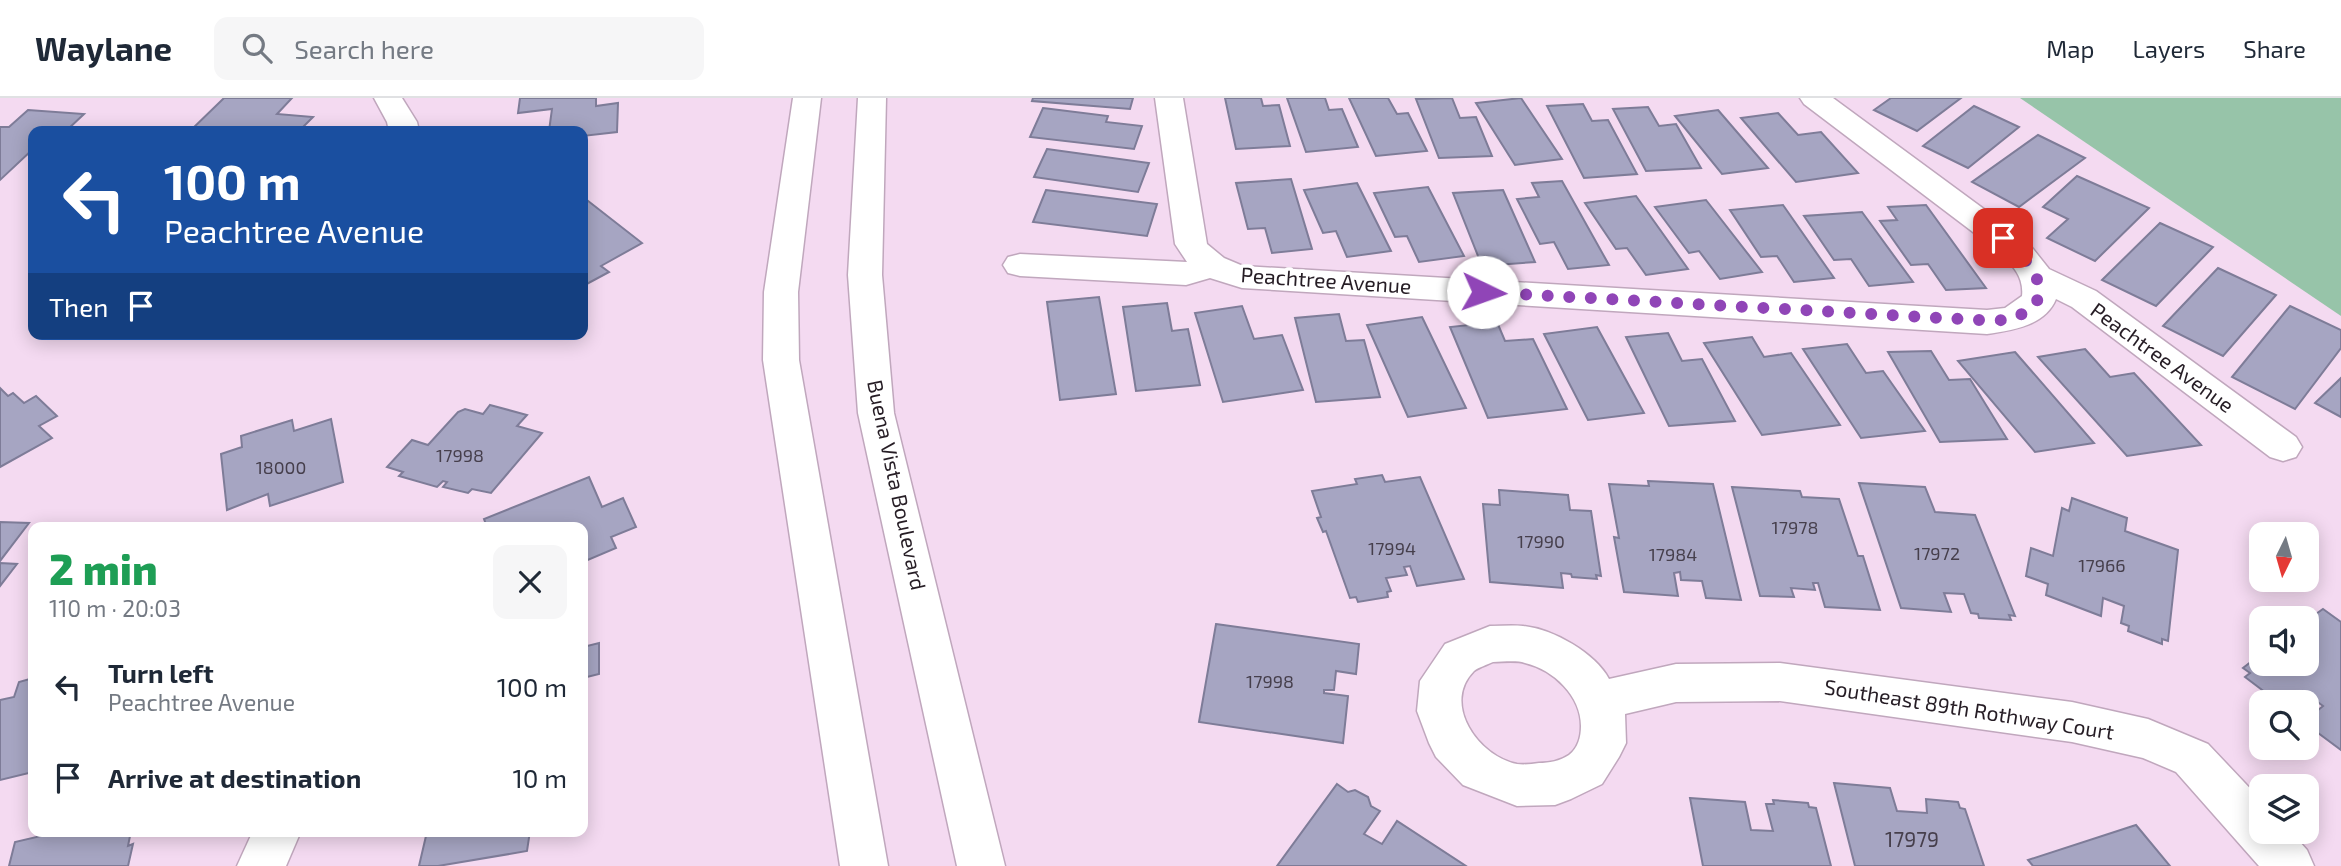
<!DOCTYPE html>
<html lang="en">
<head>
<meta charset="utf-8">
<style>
  body { margin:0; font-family:"Exo 2",sans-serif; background:#f6f6f7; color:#1f2937; height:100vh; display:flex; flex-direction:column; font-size:26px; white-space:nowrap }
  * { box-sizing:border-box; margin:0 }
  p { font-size:23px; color:#747a83 }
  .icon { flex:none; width:38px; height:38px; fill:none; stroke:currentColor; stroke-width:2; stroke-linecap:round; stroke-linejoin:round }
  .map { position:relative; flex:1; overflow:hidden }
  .drawer { position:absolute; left:28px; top:424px; width:560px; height:315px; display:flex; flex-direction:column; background:#fff; border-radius:14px; box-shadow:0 4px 18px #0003 }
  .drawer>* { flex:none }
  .guide { position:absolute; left:28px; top:28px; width:560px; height:214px; border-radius:14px; box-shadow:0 4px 18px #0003; background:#1a4fa0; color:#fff; overflow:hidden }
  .needle { width:46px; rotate:185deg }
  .tools { position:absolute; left:2249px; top:424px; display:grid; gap:14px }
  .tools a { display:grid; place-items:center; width:70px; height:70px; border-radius:14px; background:#fff; box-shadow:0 4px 18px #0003; font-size:35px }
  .pin { position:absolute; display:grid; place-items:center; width:60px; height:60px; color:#fff; margin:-30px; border-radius:14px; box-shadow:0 4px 10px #0006 }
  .me { position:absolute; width:77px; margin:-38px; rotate:93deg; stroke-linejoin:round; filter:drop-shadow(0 0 5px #0008) }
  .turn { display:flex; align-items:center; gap:24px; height:147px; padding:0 21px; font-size:32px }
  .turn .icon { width:91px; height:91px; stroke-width:2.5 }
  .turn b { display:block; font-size:49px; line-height:60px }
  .then { display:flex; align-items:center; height:66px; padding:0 21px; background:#0003; gap:14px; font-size:26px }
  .round { display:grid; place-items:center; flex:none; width:74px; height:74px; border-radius:14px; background:#f6f6f7 }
  .overview { display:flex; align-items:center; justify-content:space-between; height:119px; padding:0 21px }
  h1 { font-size:42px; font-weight:800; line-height:52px; color:#1e9e55 }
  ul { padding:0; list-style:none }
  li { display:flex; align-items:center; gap:21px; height:91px; padding:0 21px }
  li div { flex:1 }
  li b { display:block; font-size:26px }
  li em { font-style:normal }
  header { display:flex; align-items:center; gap:42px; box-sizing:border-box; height:98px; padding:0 35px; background:#fff; border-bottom:2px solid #e0e1e3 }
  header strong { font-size:33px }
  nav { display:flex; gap:38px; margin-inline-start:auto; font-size:24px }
  .search { width:490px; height:63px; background:#f6f6f7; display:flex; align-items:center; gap:18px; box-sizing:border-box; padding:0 24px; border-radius:14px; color:#747a83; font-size:26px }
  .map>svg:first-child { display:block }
  .green { fill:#97c4a9 }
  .building { fill:#a6a5c2; stroke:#7e7c98; stroke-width:2 }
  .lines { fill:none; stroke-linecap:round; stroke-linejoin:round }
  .street-casing { stroke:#c0a7bd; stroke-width:3 }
  .secondary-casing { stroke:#c0a7bd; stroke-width:3 }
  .street { fill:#fff; fill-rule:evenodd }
  .secondary { fill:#fff; fill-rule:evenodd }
  .route { stroke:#9045b7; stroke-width:12; stroke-dasharray:0 21.6 }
  .labels { text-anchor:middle; stroke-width:7; stroke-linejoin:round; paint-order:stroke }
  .number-label { font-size:18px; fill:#463f4c }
  .street-label { font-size:21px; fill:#261d25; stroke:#fff }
  .near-number-label { font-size:21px; fill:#463f4c }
</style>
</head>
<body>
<header>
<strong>Waylane</strong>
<div class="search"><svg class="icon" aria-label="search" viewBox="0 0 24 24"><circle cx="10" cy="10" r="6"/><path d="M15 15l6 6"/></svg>Search here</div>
<nav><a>Map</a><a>Layers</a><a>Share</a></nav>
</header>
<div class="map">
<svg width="2341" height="768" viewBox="0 0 2341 768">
  <rect width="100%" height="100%" fill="#f4daf1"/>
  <polygon class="green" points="2020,0 2341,0 2341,218"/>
  <g class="building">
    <polygon points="224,0 292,0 277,16 313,19 299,33 190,33"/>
    <polygon points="520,0 596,0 596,8 618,5 617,34 583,38 583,33 549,33 552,11 518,15"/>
    <polygon points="1033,0 1133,0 1130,11 1032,3"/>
    <polygon points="1225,0 1261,0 1263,8 1279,7 1290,48 1236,51"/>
    <polygon points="1287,0 1325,0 1329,12 1342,11 1358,49 1306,54"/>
    <polygon points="1349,0 1388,0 1397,16 1408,15 1427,53 1376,58"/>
    <polygon points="1452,0 1460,20 1476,19 1492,58 1439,60 1416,1"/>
    <polygon points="1521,0 1562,61 1515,67 1476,5"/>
    <polygon points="1891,0 1961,0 1917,33 1874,12"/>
    <polygon points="1583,6 1592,23 1608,22 1637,76 1584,80 1547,8"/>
    <polygon points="1974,8 2019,29 1968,70 1923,48"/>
    <polygon points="1648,9 1659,28 1676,26 1701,70 1646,73 1613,11"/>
    <polygon points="1043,10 1108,18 1106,24 1142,28 1134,51 1030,39"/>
    <polygon points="28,12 84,16 66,33 33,33 33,51 0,82 0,29 9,29"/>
    <polygon points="1718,12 1768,70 1722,76 1675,18"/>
    <polygon points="1778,15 1798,37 1821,34 1858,75 1796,84 1741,20"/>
    <polygon points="2038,37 2085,60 2019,109 1972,84"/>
    <polygon points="1047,51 1149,65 1138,94 1034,79"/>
    <polygon points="2077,78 2149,110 2095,163 2047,140 2068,121 2043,109"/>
    <polygon points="1291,81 1312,151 1272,155 1265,130 1248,131 1236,85"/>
    <polygon points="1562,83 1609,167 1568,171 1554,144 1540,146 1517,101 1539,99 1532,85"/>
    <polygon points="1357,85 1391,153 1347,159 1336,133 1323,135 1304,92"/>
    <polygon points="1428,89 1464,158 1419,164 1407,138 1395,139 1374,95"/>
    <polygon points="1046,92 1157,106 1147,138 1033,124"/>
    <polygon points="1503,92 1535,164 1482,168 1453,95"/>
    <polygon points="1636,98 1688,171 1646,177 1627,150 1616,151 1585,105"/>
    <polygon points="583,99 642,145 601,168 609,174 583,188"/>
    <polygon points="1706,102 1762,174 1720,181 1699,153 1689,155 1655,109"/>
    <polygon points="1783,107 1834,180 1794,184 1777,158 1761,159 1730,112"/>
    <polygon points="1926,107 1986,190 1946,192 1928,166 1911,167 1880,123 1897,122 1888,109"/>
    <polygon points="1862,114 1913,184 1869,188 1851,161 1834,162 1804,118"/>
    <polygon points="2160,125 2213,149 2156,208 2102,182"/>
    <polygon points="2218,170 2276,197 2223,258 2163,228"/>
    <polygon points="1099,199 1116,296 1060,302 1047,204"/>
    <polygon points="1167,205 1172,233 1188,231 1200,287 1136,293 1123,209"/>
    <polygon points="1242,208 1254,241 1282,237 1303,292 1223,304 1195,215"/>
    <polygon points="2290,208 2341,232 2341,250 2295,311 2232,279"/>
    <polygon points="1339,216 1346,243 1364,242 1380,299 1316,304 1295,220"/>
    <polygon points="1422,219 1466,310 1408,319 1367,227"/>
    <polygon points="1497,224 1505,243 1533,241 1567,311 1488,320 1450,229"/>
    <polygon points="1597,229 1644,315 1588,322 1544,236"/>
    <polygon points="1668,235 1682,263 1702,261 1735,323 1669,328 1626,239"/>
    <polygon points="1752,239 1764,259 1791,255 1840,327 1762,337 1704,245"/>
    <polygon points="1847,246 1866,275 1883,273 1925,333 1861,340 1803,251"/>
    <polygon points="2085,251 2110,279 2134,275 2201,347 2127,358 2038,259"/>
    <polygon points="1931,253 1949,282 1970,281 2007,341 1940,344 1888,254"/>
    <polygon points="2015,254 2094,345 2035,354 1958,263"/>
    <polygon points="2341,280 2341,319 2315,305"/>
    <polygon points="0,290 8,298 13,295 24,305 36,298 57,318 39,328 52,340 0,369"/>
    <polygon points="490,307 527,317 517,328 542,335 491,395 472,391 468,395 443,389 447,384 443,383 437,389 399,378 403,374 387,369 412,342 428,347 458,314 465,311 483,316"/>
    <polygon points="331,321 343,384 270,408 268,396 227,412 221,356 242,349 241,338 292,322 294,333"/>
    <polygon points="1382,377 1385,384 1420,379 1464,481 1417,488 1410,468 1404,469 1407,477 1386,480 1391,493 1387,494 1388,499 1358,504 1356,499 1350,500 1326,433 1323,434 1317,420 1321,419 1312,393 1357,386 1355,381"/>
    <polygon points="589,379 602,409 623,400 636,429 611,439 616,450 583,464 583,429 487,429 484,421"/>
    <polygon points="1648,383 1713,386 1741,502 1706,500 1702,483 1681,482 1680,474 1674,475 1678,498 1624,494 1614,439 1619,440 1609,386 1649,388"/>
    <polygon points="1859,385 1925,389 1935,414 1975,417 2015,518 2009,517 2011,522 1979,520 1978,516 1971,515 1964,496 1944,495 1951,514 1901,510"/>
    <polygon points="1732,389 1800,393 1802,399 1839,401 1858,458 1863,458 1880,512 1825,509 1818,485 1813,485 1815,492 1791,490 1794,499 1760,498"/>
    <polygon points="1499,392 1568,397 1570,412 1591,413 1601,478 1596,477 1597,481 1572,479 1571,476 1561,475 1563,490 1490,484 1483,406 1500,407"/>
    <polygon points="2072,400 2127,420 2125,433 2178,452 2168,543 2162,541 2162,546 2128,533 2129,528 2121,525 2124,508 2103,500 2101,518 2046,497 2048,486 2026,478 2031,450 2053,458 2062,410 2069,413"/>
    <polygon points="0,424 29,425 0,463"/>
    <polygon points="0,465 17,466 0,488"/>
    <polygon points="2323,511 2341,524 2341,652 2306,626 2306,622 2323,608 2303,593 2290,604 2283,600 2278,604 2245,579 2250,575 2243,570 2261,556 2261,565 2306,565 2306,523"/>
    <polygon points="1216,526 1359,546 1356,576 1336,573 1334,592 1324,592 1324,595 1348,598 1343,645 1199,624"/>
    <polygon points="599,545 599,576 583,580 583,549"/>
    <polygon points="33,580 33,674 0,682 0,602 14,599 19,584"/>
    <polygon points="1834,685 1890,690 1897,713 1927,715 1926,701 1958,704 1960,710 1965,711 1984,768 1855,768"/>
    <polygon points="1337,686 1348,694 1355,692 1368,699 1371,708 1380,713 1364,736 1382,746 1397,723 1466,768 1277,768"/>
    <polygon points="1690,700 1745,704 1751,732 1773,733 1766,706 1774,706 1773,702 1808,705 1809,709 1816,710 1831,768 1703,768"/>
    <polygon points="2136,727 2170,768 2033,768 2028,762"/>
    <polygon points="42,733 131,733 128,748 133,746 128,768 9,768 15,744 41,738"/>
    <polygon points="442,733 530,733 527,753 438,768 419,768 426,738 441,736"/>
  </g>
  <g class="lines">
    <g class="street-casing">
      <g id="street">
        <polygon points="374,0 402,0 417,24 419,33 389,33 387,24"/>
        <path d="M1155,0H1183L1207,146L1224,160L1243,168L1987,212L2005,210L2022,198C2024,180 2014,169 2002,156L1804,6L1800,0H1833L2026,142L2049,171L2096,193L2296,339L2302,349L2296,359L2283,363L2270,359L2072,209L2056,201C2045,228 2012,232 1987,236L1242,190L1210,180L1186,187L1020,178L1008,175L1003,167L1008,159L1020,156L1187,164L1175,146Z"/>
        <path d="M1490,528C1501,528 1512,527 1523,528C1553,531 1595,555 1609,581L1676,566L1780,565L2072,604L2148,621L2208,646L2261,702V733H2290L2307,752L2314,768H2259L2176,674L2143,660L2072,644L1780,603L1676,604L1625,616L1626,645L1619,659L1602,686L1571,701L1555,707L1517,708L1463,687L1436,659L1429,645L1417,613L1420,583L1445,546ZM1493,564C1503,564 1516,562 1525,565C1554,572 1581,598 1581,628C1581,639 1578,650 1569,657C1560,663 1549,665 1539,665C1532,666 1524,667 1517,666C1479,659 1441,606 1474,573C1479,569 1487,567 1493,564Z"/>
        <polygon points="253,733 301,733 286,768 237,768"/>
      </g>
    </g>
    <g class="secondary-casing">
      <g id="secondary">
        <polygon points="793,0 821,0 798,194 799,262 888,768 840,768 763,262 764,194"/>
        <polygon points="858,0 886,0 882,177 894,315 1005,768 957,768 858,315 848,177"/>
      </g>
    </g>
    <use href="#street" class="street"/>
    <use href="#secondary" class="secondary"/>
  </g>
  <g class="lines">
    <path class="route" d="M1483,194L1995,223C2063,214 2042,172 2003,140"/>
  </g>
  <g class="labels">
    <g class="number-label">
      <text x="460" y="364">17998</text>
      <text x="281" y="376">18000</text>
      <text x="1795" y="436">17978</text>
      <text x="1541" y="450">17990</text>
      <text x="1392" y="457">17994</text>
      <text x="1937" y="462">17972</text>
      <text x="1673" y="463">17984</text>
      <text x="2102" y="474">17966</text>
      <text x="1270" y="590">17998</text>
    </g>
    <g class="street-label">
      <text transform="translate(1326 183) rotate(4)" y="7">Peachtree Avenue</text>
      <text transform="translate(2162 260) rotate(36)" y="7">Peachtree Avenue</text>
      <text transform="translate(896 387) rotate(78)" y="7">Buena Vista Boulevard</text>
      <text transform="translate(1969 612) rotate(9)" y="7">Southeast 89th Rothway Court</text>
    </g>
    <g class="near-number-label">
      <text x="1912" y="749">17979</text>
    </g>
  </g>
</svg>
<div class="tools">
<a><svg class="needle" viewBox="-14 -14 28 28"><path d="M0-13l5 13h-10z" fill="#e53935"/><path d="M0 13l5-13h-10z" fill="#747a83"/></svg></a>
<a><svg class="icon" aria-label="sound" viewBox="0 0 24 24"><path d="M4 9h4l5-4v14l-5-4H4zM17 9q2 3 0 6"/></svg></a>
<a><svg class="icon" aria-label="search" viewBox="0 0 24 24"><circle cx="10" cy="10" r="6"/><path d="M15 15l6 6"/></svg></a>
<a><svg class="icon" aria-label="layers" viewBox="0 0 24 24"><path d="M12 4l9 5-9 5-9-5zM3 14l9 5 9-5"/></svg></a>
</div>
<div class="pin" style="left:2003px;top:140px;background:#d93025"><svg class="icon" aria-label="arrive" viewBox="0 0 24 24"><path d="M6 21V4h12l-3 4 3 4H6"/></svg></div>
<svg class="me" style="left:1483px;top:194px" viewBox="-20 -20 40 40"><circle r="19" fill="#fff"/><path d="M0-13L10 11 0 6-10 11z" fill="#9045b7"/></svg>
<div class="guide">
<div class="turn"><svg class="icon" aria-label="left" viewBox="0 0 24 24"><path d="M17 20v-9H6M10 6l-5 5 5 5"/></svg><div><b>100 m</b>Peachtree Avenue</div></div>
<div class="then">Then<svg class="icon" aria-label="arrive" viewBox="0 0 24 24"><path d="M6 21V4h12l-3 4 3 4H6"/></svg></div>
</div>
<section class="drawer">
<div class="overview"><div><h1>2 min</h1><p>110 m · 20:03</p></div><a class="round"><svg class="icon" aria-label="close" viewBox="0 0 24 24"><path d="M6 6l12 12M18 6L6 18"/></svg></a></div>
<ul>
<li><svg class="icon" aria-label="left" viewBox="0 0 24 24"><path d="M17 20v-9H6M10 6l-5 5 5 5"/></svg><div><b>Turn left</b><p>Peachtree Avenue</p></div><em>100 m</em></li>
<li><svg class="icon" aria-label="arrive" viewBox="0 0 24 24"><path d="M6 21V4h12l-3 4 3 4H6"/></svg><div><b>Arrive at destination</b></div><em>10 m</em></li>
</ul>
</section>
</div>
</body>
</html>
